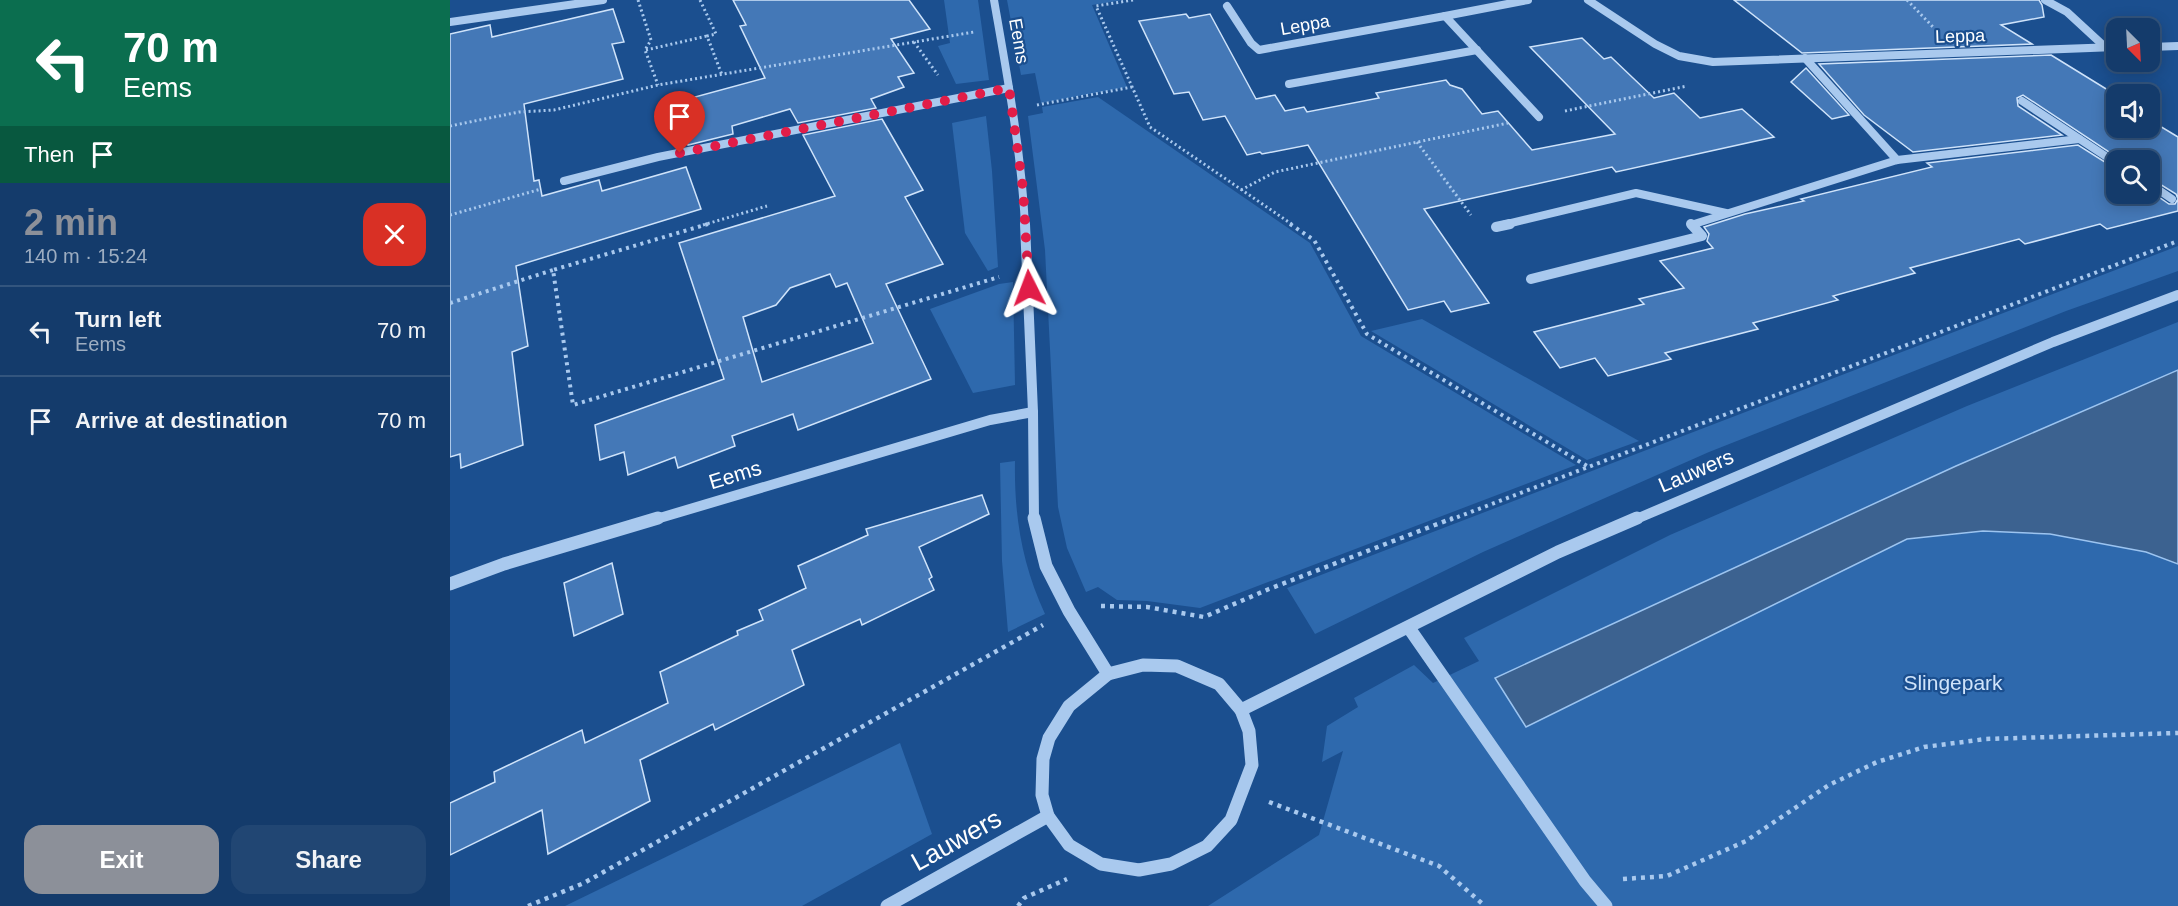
<!DOCTYPE html>
<html lang="en">
<head>
<meta charset="utf-8">
<style>
  body { margin:0; font-family:Arial,sans-serif; background:#214673; color:#f1f3f6; height:100vh; display:flex; flex-direction:column; font-size:22px; white-space:nowrap }
  * { box-sizing:border-box; margin:0 }
  p { font-size:20px; color:#9dadc1 }
  .icon { flex:none; width:33px; height:33px; fill:none; stroke:currentColor; stroke-width:2; stroke-linecap:round; stroke-linejoin:round }
  .map { position:relative; flex:1; overflow:hidden }
  .drawer { display:flex; flex-direction:column; background:#143b6b; width:450px }
  .drawer>* { flex:none }
  .guide { background:#0b6e4f; color:#fff; overflow:hidden }
  .needle { width:39px; rotate:156deg }
  .tools { position:absolute; left:1656px; top:18px; display:grid; gap:12px }
  .tools a { display:grid; place-items:center; width:54px; height:54px; border-radius:12px; background:#143b6b; box-shadow:0 3px 15px #0003,0 0 0 2px #33557e; font-size:30px }
  .pin { position:absolute; display:grid; place-items:center; width:51px; height:51px; color:#fff; margin:-62px -26px; border-radius:50% 50% 50% 0; rotate:-45deg; box-shadow:0 0 6px #0007 }
  .pin .icon { rotate:45deg }
  .me { position:absolute; width:66px; margin:-33px; rotate:357deg; stroke-linejoin:round; filter:drop-shadow(0 0 4px #0008) }
  .turn { display:flex; align-items:center; gap:21px; height:126px; padding:0 24px; font-size:27px }
  .turn .icon { width:78px; height:78px; stroke-width:2.5 }
  .turn b { display:block; font-size:42px; line-height:51px }
  .then { display:flex; align-items:center; height:57px; padding:0 24px; background:#0003; gap:12px; font-size:22px }
  .round { display:grid; place-items:center; flex:none; width:63px; height:63px; border-radius:18px; background:#214673 }
  .head { display:flex; align-items:center; justify-content:space-between; height:102px; padding:0 24px }
  h1 { font-size:36px; font-weight:700; line-height:45px; color:#8c9099 }
  .cta { display:flex; gap:12px; margin-top:auto; padding:12px 24px }
  .cta a { flex:1; height:69px; border-radius:18px; background:#8c9099; color:#fff; font-size:24px; font-weight:700; line-height:69px; text-align:center }
  .cta a+a { background:#214673; color:#f1f3f6 }
  ul { padding:0; list-style:none }
  li { display:flex; align-items:center; gap:18px; height:90px; padding:0 24px; border-top:2px solid #33557e }
  li div { flex:1 }
  li b { display:block; font-size:22px }
  li em { font-style:normal }
  main { display:flex; flex:1; min-height:0 }
  .map>svg:first-child { display:block }
  .green { fill:#2e69ad }
  .water { fill:#3c6290; stroke:#9cc4f0; stroke-width:1.5 }
  .building { fill:#4478b7; stroke:#cfe3fa; stroke-width:1.5; fill-rule:evenodd }
  .lines { fill:none; stroke-linecap:round; stroke-linejoin:round }
  .path-far2 { stroke:#a9c9ee; stroke-width:3; stroke-dasharray:2 3; stroke-linecap:butt }
  .path-far1 { stroke:#a9c9ee; stroke-width:4; stroke-dasharray:3 4.5; stroke-linecap:butt }
  .path { stroke:#a9c9ee; stroke-width:4.5; stroke-dasharray:4 5; stroke-linecap:butt }
  .minor-far2 { stroke:#a9c9ee; stroke-width:8 }
  .minor-far1 { stroke:#a9c9ee; stroke-width:10 }
  .minor { stroke:#a9c9ee; stroke-width:13 }
  .route { stroke:#e11d48; stroke-width:10; stroke-dasharray:0 18 }
  .labels { text-anchor:middle; stroke-width:4.5; stroke-linejoin:round; paint-order:stroke }
  .far-street-label { font-size:18px; fill:#fff; stroke:#1b4f8f }
  .street-label { font-size:21px; fill:#fff; stroke:#1b4f8f }
  .park-label { font-size:21px; fill:#cfe3fa; stroke:#1b4f8f }
  .near-street-label { font-size:26px; fill:#fff; stroke:#1b4f8f }
</style>
</head>
<body>
<main>
<section class="drawer">
<div class="guide">
<div class="turn"><svg class="icon" aria-label="left" viewBox="0 0 24 24"><path d="M17 20v-9H6M10 6l-5 5 5 5"/></svg><div><b>70 m</b>Eems</div></div>
<div class="then">Then<svg class="icon" aria-label="arrive" viewBox="0 0 24 24"><path d="M6 21V4h12l-3 4 3 4H6"/></svg></div>
</div>
<div class="head"><div><h1>2 min</h1><p>140 m · 15:24</p></div><a class="round" style="background:#d93025;color:#fff"><svg class="icon" aria-label="close" viewBox="0 0 24 24"><path d="M6 6l12 12M18 6L6 18"/></svg></a></div>
<ul>
<li><svg class="icon" aria-label="left" viewBox="0 0 24 24"><path d="M17 20v-9H6M10 6l-5 5 5 5"/></svg><div><b>Turn left</b><p>Eems</p></div><em>70 m</em></li>
<li><svg class="icon" aria-label="arrive" viewBox="0 0 24 24"><path d="M6 21V4h12l-3 4 3 4H6"/></svg><div><b>Arrive at destination</b></div><em>70 m</em></li>
</ul>
<div class="cta"><a>Exit</a><a>Share</a></div>
</section>
<div class="map">
<svg width="1728" height="906" viewBox="0 0 1728 906">
  <rect width="100%" height="100%" fill="#1b4f8f"/>
  <g class="green">
    <polygon points="494,0 528,0 539,80 506,84 488,46 500,43"/>
    <polygon points="557,0 673,0 642,5 677,87 591,103 585,73 571,75"/>
    <polygon points="648,97 860,243 911,336 1126,465 750,608 697,601 667,600 648,587 636,592 617,548 608,507 595,250 578,116 593,113 592,107"/>
    <polygon points="536,116 542,171 548,267 538,271 515,233 502,123"/>
    <polygon points="1728,246 1728,271 1616,311 1259,452 1033,552 865,634 837,588"/>
    <polygon points="563,282 565,385 523,393 480,309 549,284"/>
    <polygon points="972,319 1189,441 1137,460 921,331"/>
    <polygon points="1728,322 1728,906 758,906 869,835 893,751 872,762 877,726 908,707 904,698 964,665 983,683 1029,661 1014,638 1220,535 1517,406"/>
    <path d="M565,461C564,516 572,564 595,614L558,632L552,561L550,463Z"/>
    <polygon points="450,743 482,834 352,906 115,906"/>
  </g>
  <polygon class="water" points="1728,370 1728,564 1696,552 1600,534 1533,531 1457,539 1076,727 1045,678 1506,466"/>
  <g class="building">
    <polygon points="283,0 459,0 480,29 441,39 464,73 448,77 454,87 421,99 426,108 348,123 340,109 282,126 283,134 238,145 223,103 315,78 290,26 296,25"/>
    <polygon points="1284,0 1589,0 1592,5 1594,17 1551,25 1582,44 1352,53"/>
    <polygon points="163,9 174,42 162,44 173,79 74,104 84,181 89,180 92,196 149,180 152,191 236,167 251,209 66,266 78,346 62,352 73,445 11,468 10,454 0,457 0,34 40,25 42,37"/>
    <polygon points="736,14 739,18 760,14 806,99 825,95 835,111 854,107 857,112 929,98 926,93 996,80 1000,85 1012,89 1032,114 1048,111 1082,150 1165,134 1080,47 1132,38 1154,59 1161,57 1204,98 1224,93 1250,118 1292,109 1324,137 1166,172 1162,167 974,209 1039,303 1001,312 994,301 958,310 858,145 812,154 810,152 797,155 775,116 753,120 739,92 724,94 689,21"/>
    <polygon points="1601,55 1666,95 1666,128 1700,128 1700,120 1728,137 1728,211 1657,229 1650,224 1575,244 1569,239 1460,268 1465,273 1383,296 1388,300 1303,323 1308,329 1215,353 1221,359 1158,376 1145,358 1110,368 1084,332 1194,304 1189,299 1234,288 1210,261 1263,248 1257,241 1259,234 1254,227 1295,214 1354,201 1351,199 1482,167 1477,163 1628,145 1666,169 1666,194 1700,194 1700,191 1719,204 1725,204 1728,199 1726,194 1700,178 1700,160 1671,160 1573,95 1567,98 1568,106 1612,135 1463,152 1414,115 1369,64"/>
    <polygon points="1356,68 1399,115 1382,119 1341,82"/>
    <path d="M432,119L473,190L455,197L493,264L436,284L481,379L348,430L343,414L282,436L285,446L228,468L225,457L178,475L174,452L150,460L145,425L274,379L229,243L385,196L353,135ZM380,274L386,287L397,283L423,343L312,382L293,317L326,305L340,288Z"/>
    <polygon points="532,495 539,514 469,547 482,577 479,579 484,590 412,625 410,619 342,650 354,685 265,730 263,724 190,760 200,801 98,854 92,810 0,855 0,803 45,782 44,772 132,730 135,743 218,703 210,672 288,635 287,631 313,620 309,610 356,588 348,566 418,535 416,529"/>
    <polygon points="162,563 173,614 124,636 114,583"/>
  </g>
  <g class="lines">
    <g class="path-far2">
      <polyline points="188,0 201,40 195,50 208,85"/>
      <polyline points="250,0 266,34 257,36 272,75"/>
      <polyline points="683,0 646,6 700,127 843,225"/>
      <polyline points="1457,0 1483,27"/>
      <polyline points="464,42 488,75"/>
      <polyline points="196,50 257,36"/>
      <polyline points="587,105 682,87"/>
      <polyline points="1115,111 1237,86"/>
      <polyline points="0,126 69,112 104,110 208,85 524,32"/>
      <polyline points="967,142 1021,215"/>
      <polyline points="791,190 825,172 1058,123"/>
      <polyline points="0,215 91,189"/>
      <polyline points="253,225 317,206"/>
    </g>
    <g class="path-far1">
      <polyline points="258,224 103,270 123,405 549,277"/>
      <polyline points="840,224 864,240 917,334 1137,466"/>
      <polyline points="0,303 103,270"/>
      <polyline points="1000,520 1728,241"/>
    </g>
    <g class="path">
      <polyline points="651,606 697,607 754,617 819,589 1003,518"/>
      <polyline points="819,802 989,866 1035,906"/>
      <polyline points="1173,879 1217,876 1296,841 1379,785 1427,762 1474,747 1536,739 1728,733"/>
      <polyline points="78,906 134,883 593,625"/>
      <polyline points="568,906 574,898 617,879"/>
    </g>
    <g class="minor-far2">
      <path d="M544,0C557,75 571,149 575,225"/>
      <polyline points="1078,0 995,16 1089,117"/>
      <polyline points="1138,0 1205,44 1229,56 1263,62 1666,47"/>
      <polyline points="1595,0 1617,12 1655,47"/>
      <polyline points="777,6 801,43 809,50 995,16"/>
      <polyline points="0,22 153,0"/>
      <polyline points="1700,47 1728,46"/>
      <polyline points="1355,58 1447,160"/>
      <polyline points="839,84 1027,50"/>
      <polyline points="1572,101 1666,163"/>
      <polyline points="114,181 208,157 559,88"/>
      <polyline points="1700,184 1722,199"/>
      <polyline points="1053,225 1186,193 1276,213"/>
      <polyline points="1241,225 1447,160 1629,139"/>
    </g>
    <g class="minor-far1">
      <polyline points="575,224 583,412 584,520"/>
      <polyline points="1046,227 1060,224"/>
      <polyline points="1081,279 1252,236 1241,224"/>
      <polyline points="203,520 540,420 583,412"/>
      <polyline points="1184,520 1603,342 1728,295"/>
    </g>
    <g class="minor">
      <polyline points="584,518 596,566 619,611 658,674"/>
      <polyline points="0,584 54,564 208,518"/>
      <polyline points="959,628 1135,881 1156,906"/>
      <polygon points="693,665 727,666 769,684 791,710 799,731 802,765 781,820 757,846 721,864 689,870 651,864 619,845 598,816 592,795 593,759 599,738 619,706 658,674"/>
      <polyline points="791,710 1108,552 1187,518"/>
      <polyline points="437,906 598,816"/>
    </g>
  </g>
  <g class="lines">
    <polyline class="route" points="230,153 559,88 573,189 579,288"/>
  </g>
  <g class="labels">
    <g class="far-street-label">
      <text transform="translate(855 25) rotate(-10)" y="6">Leppa</text>
      <text transform="translate(1510 36) rotate(-2)" y="6">Leppa</text>
      <text transform="translate(569 41) rotate(80)" y="6">Eems</text>
    </g>
    <g class="street-label">
      <text transform="translate(1246 471) rotate(-23)" y="7">Lauwers</text>
      <text transform="translate(285 475) rotate(-17)" y="7">Eems</text>
    </g>
    <g class="park-label">
      <text x="1503" y="690">Slingepark</text>
    </g>
    <g class="near-street-label">
      <text transform="translate(506 840) rotate(-29)" y="9">Lauwers</text>
    </g>
  </g>
</svg>
<div class="tools">
<a><svg class="needle" viewBox="-14 -14 28 28"><path d="M0-13l5 13h-10z" fill="#e53935"/><path d="M0 13l5-13h-10z" fill="#9dadc1"/></svg></a>
<a><svg class="icon" aria-label="sound" viewBox="0 0 24 24"><path d="M4 9h4l5-4v14l-5-4H4zM17 9q2 3 0 6"/></svg></a>
<a><svg class="icon" aria-label="search" viewBox="0 0 24 24"><circle cx="10" cy="10" r="6"/><path d="M15 15l6 6"/></svg></a>
</div>
<div class="pin" style="left:230px;top:153px;background:#d93025"><svg class="icon" aria-label="arrive" viewBox="0 0 24 24"><path d="M6 21V4h12l-3 4 3 4H6"/></svg></div>
<svg class="me" style="left:579px;top:288px" viewBox="-20 -20 40 40"><path d="M0-17L14 15 0 8-14 15z" fill="#e11d48" stroke="#fff" stroke-width="4"/></svg>
</div>
</main>
</body>
</html>
